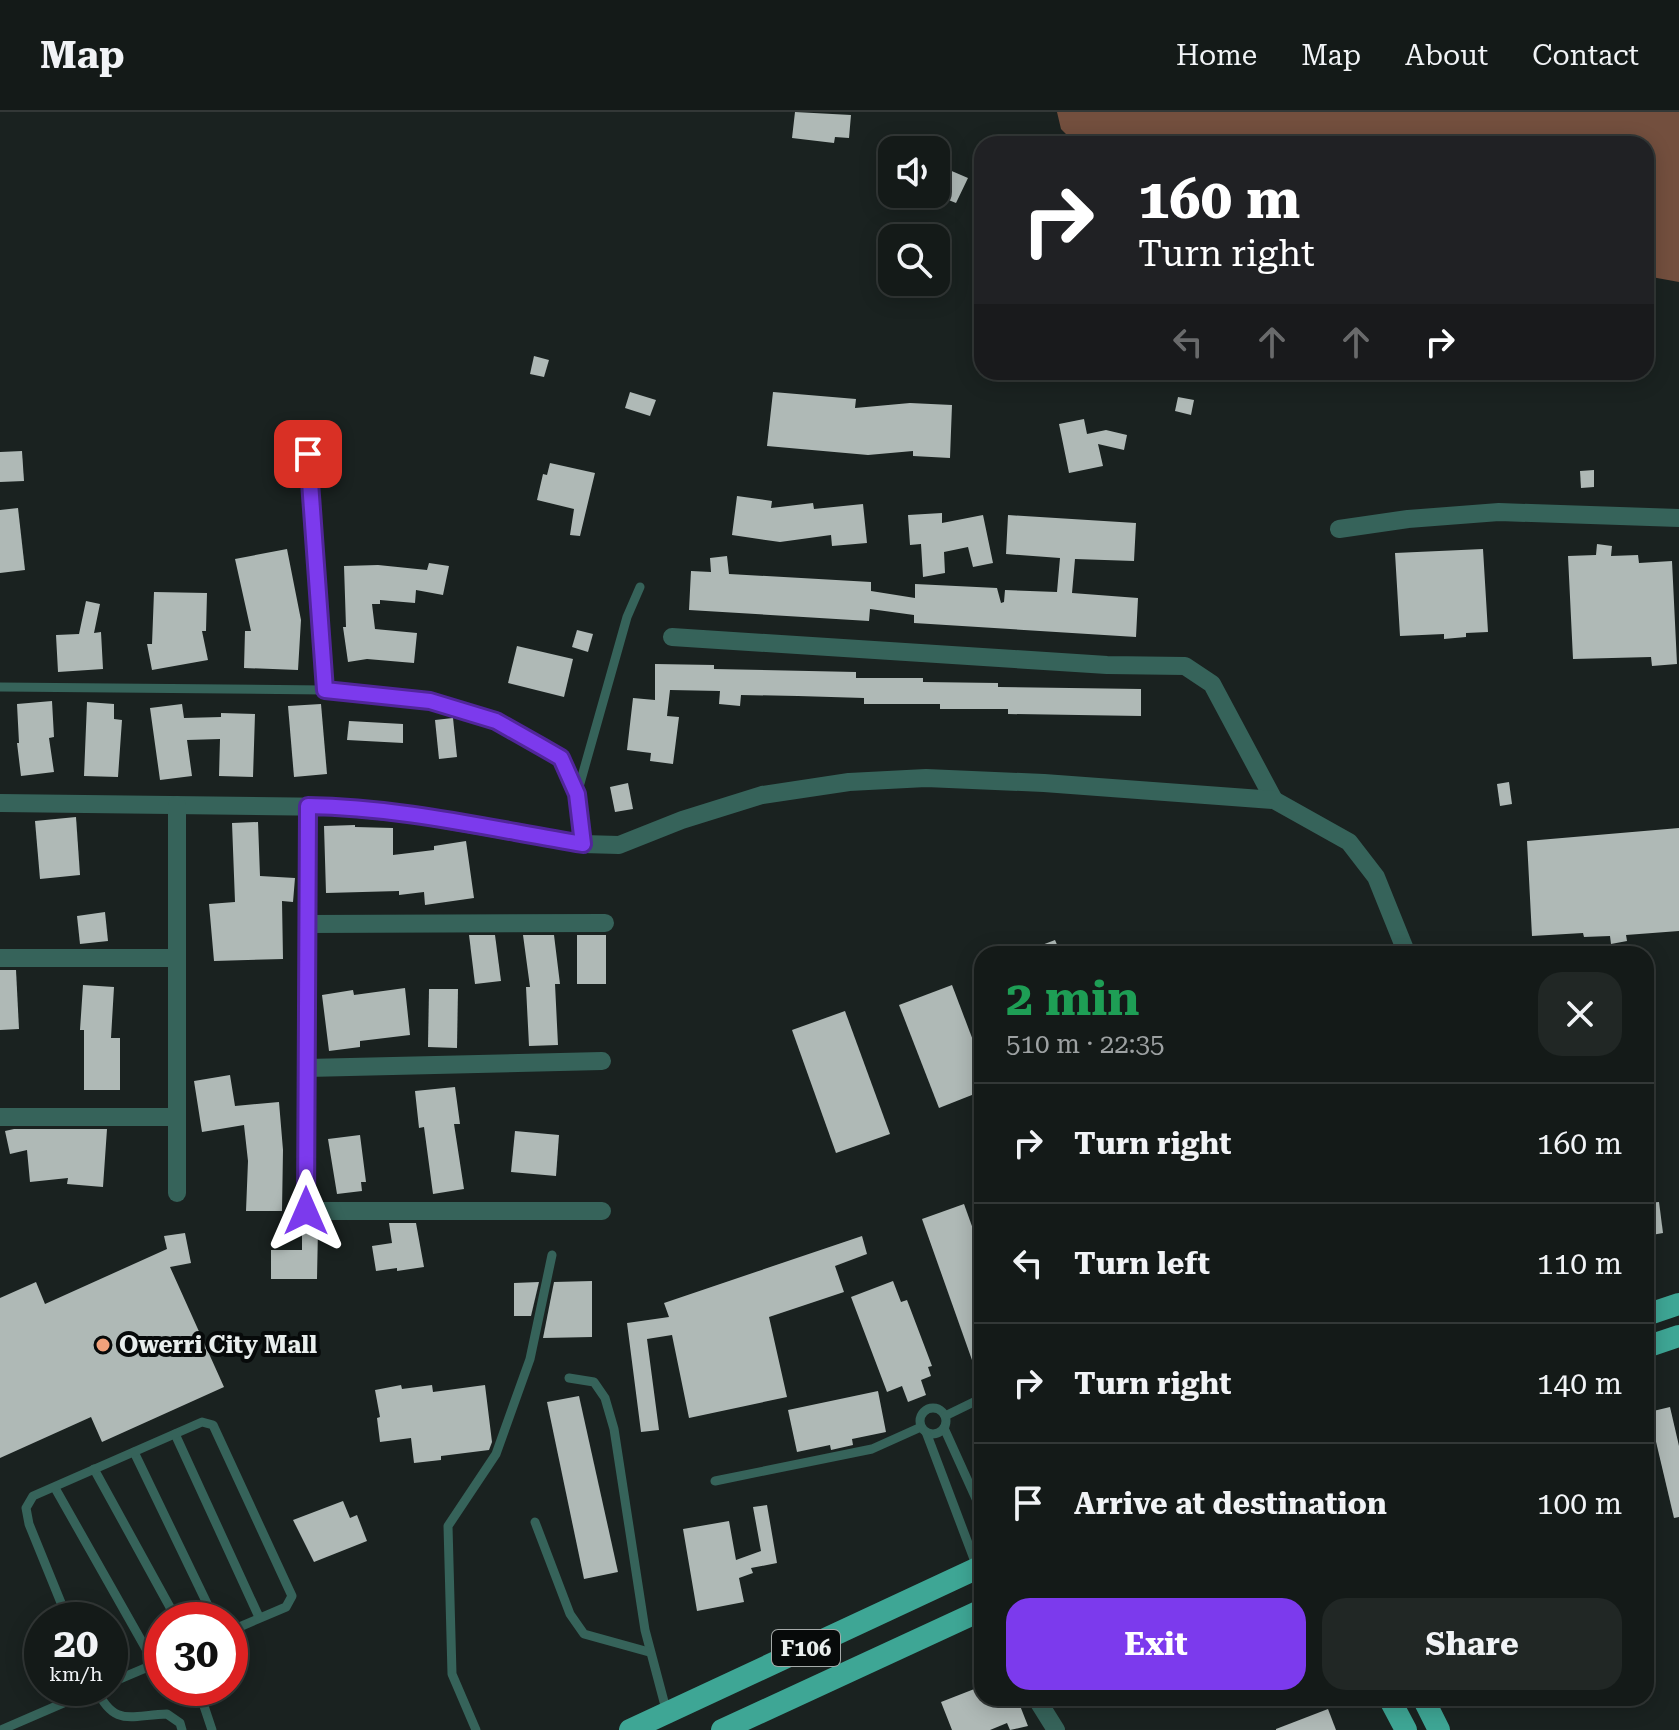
<!DOCTYPE html>
<html lang="en">
<head>
<meta charset="utf-8">
<style>
  body { margin:0; font-family:"Roboto Serif",serif; background:#212725; color:#f1f3f6; height:100vh; display:flex; flex-direction:column; font-size:30px; white-space:nowrap }
  * { box-sizing:border-box; margin:0 }
  p { font-size:26px; color:#9da1a2 }
  .icon { flex:none; width:44px; height:44px; fill:none; stroke:currentColor; stroke-width:2; stroke-linecap:round; stroke-linejoin:round }
  .map { position:relative; flex:1; overflow:hidden }
  .sheet { position:absolute; left:974px; top:834px; width:680px; height:760px; display:flex; flex-direction:column; background:#141a18; border-radius:24px; box-shadow:0 4px 20px #0003,0 0 0 2px #333837 }
  .sheet>* { flex:none }
  .hud { position:absolute; left:974px; top:24px; width:680px; height:244px; border-radius:24px; box-shadow:0 4px 20px #0003,0 0 0 2px #333837; background:#202124; color:#fff; overflow:hidden }
  .tools { position:absolute; left:878px; top:24px; display:grid; gap:16px }
  .tools a { display:grid; place-items:center; width:72px; height:72px; border-radius:16px; background:#141a18; box-shadow:0 4px 20px #0003,0 0 0 2px #333837; font-size:40px }
  .speed { position:absolute; left:24px; top:1490px; display:flex; gap:16px; font-size:40px; font-weight:700; text-align:center }
  .speed>* { display:grid; place-content:center; width:104px; height:104px; border-radius:50%; background:#141a18; box-shadow:0 4px 20px #0003,0 0 0 2px #333837; line-height:1 }
  .speed small { font-size:20px; font-weight:400 }
  .speed .limit { border:12px solid #d22; background:#fff; color:#111 }
  .pin { position:absolute; display:grid; place-items:center; width:68px; height:68px; color:#fff; margin:-34px; border-radius:16px; box-shadow:0 4px 12px #0006 }
  .me { position:absolute; width:88px; margin:-44px; rotate:0deg; stroke-linejoin:round; filter:drop-shadow(0 0 6px #0008) }
  .turn { display:flex; align-items:center; gap:28px; height:168px; padding:0 32px; font-size:36px }
  .turn .icon { width:104px; height:104px; stroke-width:2.5 }
  .turn b { display:block; font-size:56px; line-height:68px }
  .lanes { display:flex; align-items:center; height:76px; padding:0 32px; background:#0003; justify-content:center; gap:40px; direction:ltr }
  .lanes .off { opacity:.35 }
  .round { display:grid; place-items:center; flex:none; width:84px; height:84px; border-radius:24px; background:#212725 }
  .summary { display:flex; align-items:center; justify-content:space-between; height:136px; padding:0 32px }
  h1 { font-size:48px; font-weight:700; line-height:60px; color:#1e9e55 }
  .cta { display:flex; gap:16px; margin-top:auto; padding:16px 32px }
  .cta a { flex:1; height:92px; border-radius:24px; background:#7c3aed; color:#fff; font-size:32px; font-weight:700; line-height:92px; text-align:center }
  .cta a+a { background:#212725; color:#f1f3f6 }
  ul { padding:0; list-style:none }
  li { display:flex; align-items:center; gap:24px; height:120px; padding:0 32px; border-top:2px solid #333837 }
  li div { flex:1 }
  li b { display:block; font-size:30px }
  li em { font-style:normal }
  header { display:flex; align-items:center; gap:48px; box-sizing:border-box; height:112px; padding:0 40px; background:#141a18; border-bottom:2px solid #333837 }
  header strong { font-size:38px }
  nav { display:flex; gap:44px; margin-inline-start:auto; font-size:28px }
  .map>svg:first-child { display:block }
  .water { fill:#734f3e }
  .building { fill:#afb9b6 }
  .lines { fill:none; stroke-linecap:round; stroke-linejoin:round }
  .service { stroke:#36635a; stroke-width:9 }
  .minor { stroke:#36635a; stroke-width:18 }
  .primary { stroke:#3ea695; stroke-width:22 }
  .route-casing { stroke:#51269a; stroke-width:20 }
  .route { stroke:#7c3aed; stroke-width:14 }
  .poi-dot { fill:#f1a17b; stroke:#070a0a; stroke-width:3 }
  .labels { text-anchor:middle; stroke-width:8; stroke-linejoin:round; paint-order:stroke }
  .shield { fill:#070a0a; stroke:#a5aaa9; stroke-width:2 }
  .shield-label { font-size:22px; font-weight:bold; fill:#e9eeed }
  .poi-label { font-size:24px; font-weight:bold; fill:#e9eeed; stroke:#070a0a; text-anchor:start }
</style>
</head>
<body>
<header>
<strong>Map</strong>
<nav><a>Home</a><a>Map</a><a>About</a><a>Contact</a></nav>
</header>
<div class="map">
<svg width="1679" height="1618" viewBox="0 0 1679 1618">
  <rect width="100%" height="100%" fill="#1a2220"/>
  <polygon class="water" points="1057,0 1679,0 1679,170 1646,164 1646,32 1076,32 1061,17"/>
  <g class="building">
    <polygon points="795,0 851,3 849,26 835,25 834,31 792,26"/>
    <polygon points="947,57 968,66 956,91 936,83 936,62 944,64"/>
    <polygon points="534,244 549,248 544,265 530,262"/>
    <polygon points="630,280 656,288 650,304 625,296"/>
    <polygon points="773,280 856,287 855,296 910,291 952,293 950,346 913,344 913,339 868,343 767,334"/>
    <polygon points="1178,285 1194,288 1191,303 1175,299"/>
    <polygon points="1084,307 1087,322 1106,318 1127,323 1124,338 1098,332 1103,354 1069,361 1059,312"/>
    <polygon points="22,339 24,369 0,370 0,340"/>
    <polygon points="550,351 595,361 580,424 570,423 574,397 537,388 543,362 547,363"/>
    <polygon points="1594,358 1594,375 1581,376 1580,359"/>
    <polygon points="737,384 772,389 771,396 813,391 814,397 863,392 867,431 832,434 831,423 780,430 732,423"/>
    <polygon points="18,396 25,458 0,461 0,398"/>
    <polygon points="942,401 942,411 983,403 993,451 973,455 968,435 944,440 945,461 923,465 921,432 910,433 908,403"/>
    <polygon points="1008,403 1136,411 1134,449 1075,447 1072,481 1138,486 1136,525 914,511 914,503 870,497 869,509 689,498 691,459 711,460 710,446 727,444 729,462 871,470 871,479 915,486 915,472 997,476 1001,491 1004,490 1005,478 1057,480 1060,446 1006,442"/>
    <polygon points="1597,432 1612,434 1611,444 1638,443 1639,451 1672,449 1677,552 1652,554 1651,545 1573,547 1568,444 1596,443"/>
    <polygon points="287,437 301,508 298,558 244,556 245,519 251,519 235,447"/>
    <polygon points="1483,437 1488,520 1466,521 1466,525 1444,527 1444,522 1400,524 1395,441"/>
    <polygon points="429,451 449,454 443,483 416,478 415,491 380,488 380,492 372,492 375,517 417,521 414,551 367,547 348,550 343,515 346,515 344,454 378,453 427,458"/>
    <polygon points="154,480 207,481 206,519 202,519 208,548 152,558 147,532 152,532"/>
    <polygon points="86,489 100,492 94,521 101,520 103,557 58,560 56,523 79,522"/>
    <polygon points="577,518 593,522 588,540 572,535"/>
    <polygon points="517,534 573,547 564,585 508,571"/>
    <polygon points="655,552 714,553 714,557 856,560 856,566 923,566 923,570 998,571 998,575 1141,577 1141,604 1008,602 1008,597 940,597 940,592 864,592 864,586 798,584 741,583 740,594 719,592 720,579 670,578 667,604 679,605 673,652 650,649 651,641 627,638 633,586 655,588"/>
    <polygon points="52,589 54,625 49,626 54,660 21,664 17,631 19,631 17,592"/>
    <polygon points="87,590 114,592 114,607 122,608 118,665 84,664"/>
    <polygon points="182,592 184,606 221,605 221,601 255,602 253,665 219,664 220,627 187,628 192,664 160,668 150,596"/>
    <polygon points="321,592 327,662 294,665 288,594"/>
    <polygon points="453,606 457,645 439,647 435,608"/>
    <polygon points="349,609 403,612 403,631 347,628"/>
    <polygon points="1509,670 1512,692 1500,694 1497,672"/>
    <polygon points="628,671 633,697 615,700 610,675"/>
    <polygon points="76,705 80,763 40,767 35,709"/>
    <polygon points="258,710 260,764 295,766 293,790 282,789 283,847 214,849 209,792 235,790 232,711"/>
    <polygon points="355,713 355,715 393,716 393,743 434,738 434,734 466,729 474,786 425,793 424,780 399,783 399,779 326,781 324,714"/>
    <polygon points="1679,716 1679,819 1626,823 1627,829 1611,832 1610,824 1584,825 1583,821 1532,824 1527,729"/>
    <polygon points="105,800 108,829 80,832 77,804"/>
    <polygon points="469,823 495,823 501,869 475,872"/>
    <polygon points="523,823 554,823 560,872 555,872 558,933 529,934 526,875 530,875"/>
    <rect x="577" y="823" width="29" height="49"/>
    <polygon points="1055,828 1061,842 1021,842 1021,841"/>
    <polygon points="0,858 16,858 19,917 0,918"/>
    <polygon points="83,873 114,875 111,926 120,926 120,978 84,978 84,918 80,918"/>
    <polygon points="952,873 982,952 982,979 939,996 899,893"/>
    <polygon points="405,876 410,923 360,929 360,935 329,939 322,883 353,878 354,883"/>
    <polygon points="429,877 458,877 457,936 428,935"/>
    <polygon points="845,899 890,1022 836,1041 792,918"/>
    <polygon points="230,963 235,994 279,990 283,1038 282,1099 246,1099 248,1049 244,1013 202,1020 194,969"/>
    <polygon points="455,975 460,1012 454,1012 464,1077 433,1082 424,1015 419,1016 415,979"/>
    <polygon points="14,1017 107,1017 103,1075 67,1072 68,1066 30,1070 27,1038 10,1042 5,1019"/>
    <polygon points="515,1019 559,1023 556,1064 511,1060"/>
    <polygon points="360,1023 366,1070 361,1070 362,1079 337,1082 328,1027"/>
    <polygon points="1659,1090 1663,1121 1646,1124 1646,1091"/>
    <polygon points="964,1092 982,1142 982,1244 972,1248 922,1107"/>
    <polygon points="389,1111 416,1111 424,1155 397,1159 397,1156 376,1159 372,1134 392,1131"/>
    <polygon points="302,1117 318,1117 317,1167 271,1167 271,1138 302,1138"/>
    <polygon points="185,1121 191,1151 170,1155 224,1275 102,1330 91,1305 0,1346 0,1186 36,1170 45,1192 167,1137 164,1124"/>
    <polygon points="862,1124 867,1142 835,1154 844,1180 769,1205 787,1285 689,1306 672,1223 647,1227 659,1318 641,1320 627,1211 669,1205 664,1191"/>
    <polygon points="592,1169 592,1225 543,1226 554,1170"/>
    <polygon points="893,1169 901,1190 907,1188 932,1254 928,1255 931,1264 921,1268 926,1283 908,1290 902,1274 887,1280 851,1185"/>
    <polygon points="539,1170 531,1204 514,1204 514,1171"/>
    <polygon points="401,1273 402,1277 432,1273 433,1280 485,1273 492,1330 489,1338 441,1344 441,1348 414,1351 411,1326 380,1330 377,1306 380,1305 375,1278"/>
    <polygon points="878,1279 886,1320 852,1327 853,1333 831,1338 830,1333 797,1340 788,1298"/>
    <polygon points="579,1284 618,1460 584,1467 547,1290"/>
    <polygon points="1670,1295 1679,1334 1679,1405 1674,1406 1649,1300"/>
    <polygon points="343,1389 350,1406 357,1403 367,1429 314,1450 293,1408"/>
    <polygon points="767,1393 777,1451 751,1456 753,1461 739,1466 744,1490 697,1499 683,1417 729,1409 736,1448 761,1439 753,1395"/>
    <polygon points="982,1574 982,1586 1017,1586 1028,1614 1010,1618 1007,1611 990,1618 952,1618 941,1590"/>
    <polygon points="1328,1597 1336,1618 1276,1618 1276,1617"/>
  </g>
  <g class="lines">
    <g class="service">
      <polyline points="308,342 325,578"/>
      <polyline points="0,575 325,578 430,589 496,609 561,646 577,682 583,732"/>
      <polyline points="577,682 627,505 640,475"/>
      <polyline points="569,1266 594,1270 605,1286 614,1317 645,1518 667,1601"/>
      <circle cx="933" cy="1309" r="13"/>
      <polyline points="945,1304 982,1286"/>
      <polyline points="944,1316 982,1400"/>
      <polyline points="926,1320 977,1455"/>
      <polyline points="175,1322 259,1505"/>
      <polyline points="134,1340 215,1508"/>
      <polyline points="94,1357 177,1508"/>
      <polyline points="715,1369 872,1337 921,1315"/>
      <polyline points="55,1376 154,1551"/>
      <polyline points="535,1410 570,1502 584,1522 649,1540"/>
      <polyline points="68,1508 29,1412 26,1396 33,1384 202,1310 213,1313 292,1484 286,1495 230,1519"/>
      <polyline points="110,1571 162,1549"/>
      <path d="M96,1576C114,1616 131,1603 167,1602L180,1611L182,1618"/>
      <polyline points="198,1576 212,1618"/>
      <polyline points="1,1618 98,1576"/>
      <polyline points="476,1618 452,1562 448,1414 496,1342 530,1247 552,1143"/>
    </g>
    <g class="minor">
      <polyline points="1339,417 1408,407 1499,400 1679,406"/>
      <polyline points="672,525 1107,553 1185,554 1212,572 1274,688"/>
      <polyline points="0,691 338,695 409,702 583,732 619,733 682,708 762,683 849,670 926,666 1044,671 1274,688 1349,730 1376,765 1407,842"/>
      <polyline points="308,694 306,1099 602,1099"/>
      <polyline points="307,812 605,811"/>
      <polyline points="0,846 177,846"/>
      <polyline points="307,956 602,949"/>
      <polyline points="0,1005 177,1005"/>
      <polyline points="177,1081 177,693"/>
      <polyline points="1036,1586 1056,1618"/>
    </g>
    <g class="primary">
      <polyline points="1646,1203 1679,1192"/>
      <polyline points="1646,1235 1679,1224"/>
      <polyline points="1389,1586 1406,1618"/>
      <polyline points="1423,1586 1439,1618"/>
      <polyline points="630,1618 982,1454"/>
      <polyline points="722,1618 982,1498"/>
    </g>
  </g>
  <g class="lines">
    <g class="route-casing">
      <path id="route" d="M306,1099L308,694C400,695 492,717 583,732L577,682L561,646L542,635L496,609L430,589L325,578L308,342"/>
    </g>
    <use href="#route" class="route"/>
  </g>
  <circle class="poi-dot" cx="103" cy="1233" r="8"/>
  <g class="labels">
    <rect class="shield" x="772" y="1518" width="68" height="36" rx="6"/>
    <g class="shield-label">
      <text x="806" y="1544">F106</text>
    </g>
    <g class="poi-label">
      <text x="119" y="1241">Owerri City Mall</text>
    </g>
  </g>
</svg>
<div class="tools">
<a><svg class="icon" aria-label="sound" viewBox="0 0 24 24"><path d="M4 9h4l5-4v14l-5-4H4zM17 9q2 3 0 6"/></svg></a>
<a><svg class="icon" aria-label="search" viewBox="0 0 24 24"><circle cx="10" cy="10" r="6"/><path d="M15 15l6 6"/></svg></a>
</div>
<div class="speed"><div>20<small>km/h</small></div><div class="limit">30</div></div>
<div class="pin" style="left:308px;top:342px;background:#d93025"><svg class="icon" aria-label="arrive" viewBox="0 0 24 24"><path d="M6 21V4h12l-3 4 3 4H6"/></svg></div>
<svg class="me" style="left:306px;top:1099px" viewBox="-20 -20 40 40"><path d="M0-17L14 15 0 8-14 15z" fill="#7c3aed" stroke="#fff" stroke-width="4"/></svg>
<div class="hud">
<div class="turn"><svg class="icon" aria-label="right" viewBox="0 0 24 24"><path d="M7 20v-9h11M14 6l5 5-5 5"/></svg><div><b>160 m</b>Turn right</div></div>
<div class="lanes"><svg class="icon off" aria-label="left" viewBox="0 0 24 24"><path d="M17 20v-9H6M10 6l-5 5 5 5"/></svg><svg class="icon off" aria-label="ahead" viewBox="0 0 24 24"><path d="M12 20V5M6 11l6-6 6 6"/></svg><svg class="icon off" aria-label="ahead" viewBox="0 0 24 24"><path d="M12 20V5M6 11l6-6 6 6"/></svg><svg class="icon" aria-label="right" viewBox="0 0 24 24"><path d="M7 20v-9h11M14 6l5 5-5 5"/></svg></div>
</div>
<section class="sheet">
<div class="summary"><div><h1>2 min</h1><p>510 m · 22:35</p></div><a class="round"><svg class="icon" aria-label="close" viewBox="0 0 24 24"><path d="M6 6l12 12M18 6L6 18"/></svg></a></div>
<ul>
<li><svg class="icon" aria-label="right" viewBox="0 0 24 24"><path d="M7 20v-9h11M14 6l5 5-5 5"/></svg><div><b>Turn right</b></div><em>160 m</em></li>
<li><svg class="icon" aria-label="left" viewBox="0 0 24 24"><path d="M17 20v-9H6M10 6l-5 5 5 5"/></svg><div><b>Turn left</b></div><em>110 m</em></li>
<li><svg class="icon" aria-label="right" viewBox="0 0 24 24"><path d="M7 20v-9h11M14 6l5 5-5 5"/></svg><div><b>Turn right</b></div><em>140 m</em></li>
<li><svg class="icon" aria-label="arrive" viewBox="0 0 24 24"><path d="M6 21V4h12l-3 4 3 4H6"/></svg><div><b>Arrive at destination</b></div><em>100 m</em></li>
</ul>
<div class="cta"><a>Exit</a><a>Share</a></div>
</section>
</div>
</body>
</html>
